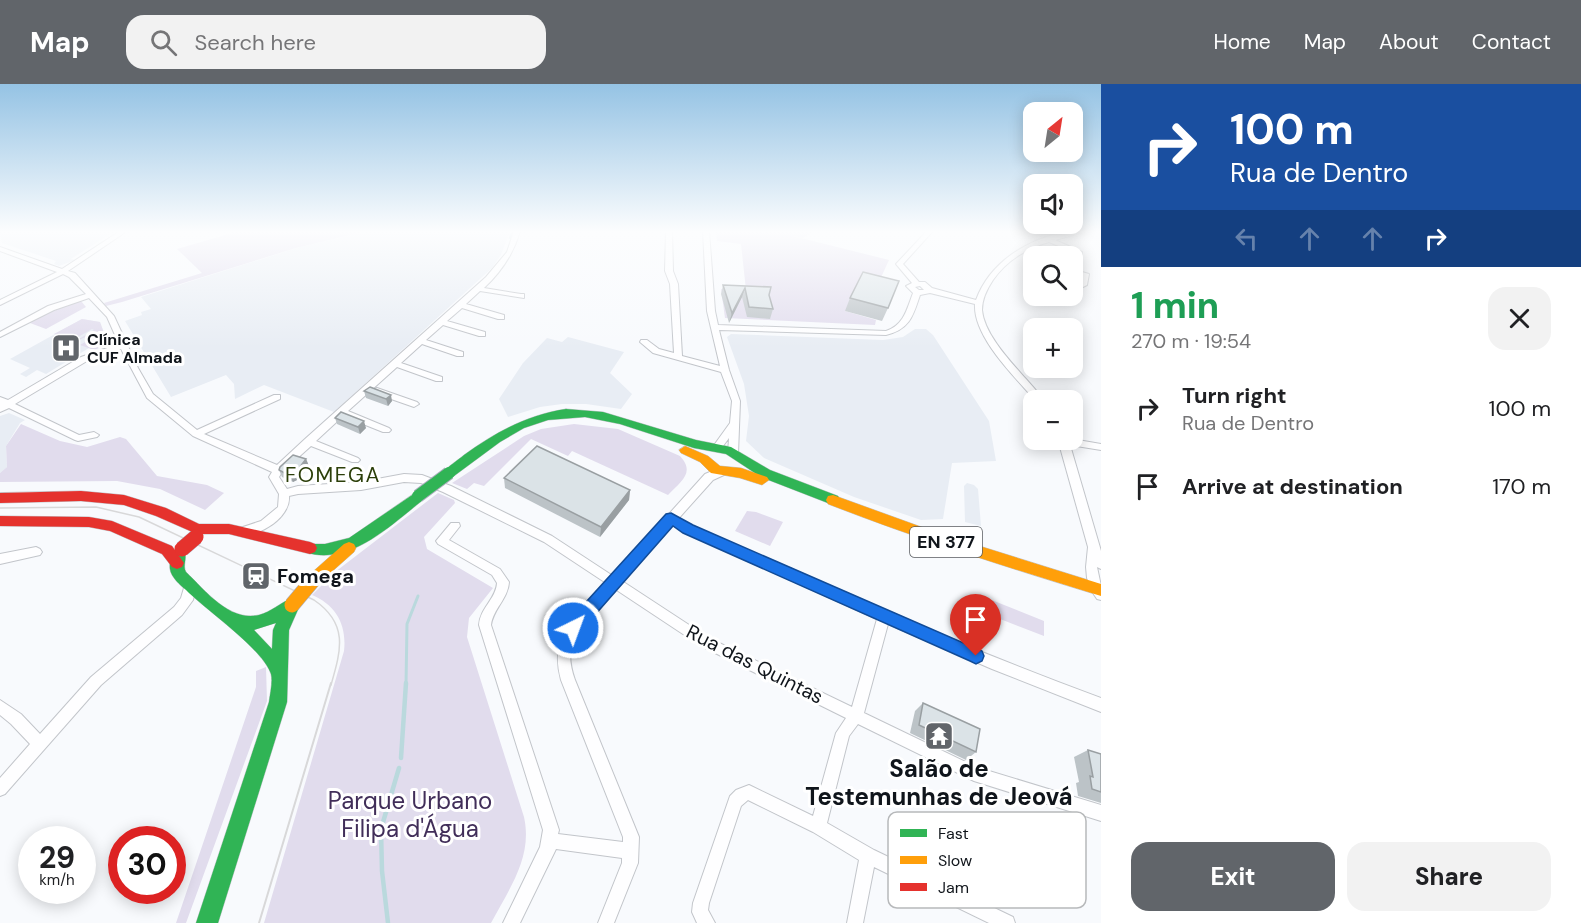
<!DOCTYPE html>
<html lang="en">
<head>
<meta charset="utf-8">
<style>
  body { margin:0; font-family:"DM Sans",sans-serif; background:#f2f2f2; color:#202124; height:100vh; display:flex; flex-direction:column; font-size:22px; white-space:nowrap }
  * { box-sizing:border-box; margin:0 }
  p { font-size:20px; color:#757577 }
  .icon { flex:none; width:33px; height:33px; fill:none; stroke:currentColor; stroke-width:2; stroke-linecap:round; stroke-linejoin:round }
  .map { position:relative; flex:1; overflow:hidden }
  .drawer { display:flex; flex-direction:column; background:#fff; width:480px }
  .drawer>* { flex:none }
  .hud { background:#1a4fa0; color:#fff; overflow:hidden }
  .needle { width:39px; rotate:30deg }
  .tools { position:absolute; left:1023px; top:18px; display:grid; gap:12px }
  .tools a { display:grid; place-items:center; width:60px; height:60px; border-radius:12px; background:#fff; box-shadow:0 3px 15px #0003; font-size:30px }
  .speed { position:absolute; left:18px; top:742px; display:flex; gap:12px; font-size:30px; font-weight:700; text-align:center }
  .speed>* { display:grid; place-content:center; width:78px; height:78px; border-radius:50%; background:#fff; box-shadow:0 3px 15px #0003; line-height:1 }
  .speed small { font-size:15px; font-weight:400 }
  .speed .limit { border:9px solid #d22; background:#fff; color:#111 }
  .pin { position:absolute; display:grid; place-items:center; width:51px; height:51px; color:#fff; margin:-62px -26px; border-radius:50% 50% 50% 0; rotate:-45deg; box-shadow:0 0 6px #0007 }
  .pin .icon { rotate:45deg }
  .me { position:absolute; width:66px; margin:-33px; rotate:42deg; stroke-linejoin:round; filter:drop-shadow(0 0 4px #0008) }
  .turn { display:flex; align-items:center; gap:21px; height:126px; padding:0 30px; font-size:27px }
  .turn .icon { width:78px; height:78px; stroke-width:2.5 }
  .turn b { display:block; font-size:42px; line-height:51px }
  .lanes { display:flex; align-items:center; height:57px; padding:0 30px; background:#0003; justify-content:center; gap:30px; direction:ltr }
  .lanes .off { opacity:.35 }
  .round { display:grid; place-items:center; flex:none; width:63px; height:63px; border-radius:18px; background:#f2f2f2 }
  .overview { display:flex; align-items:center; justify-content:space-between; height:102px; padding:0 30px }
  h1 { font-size:36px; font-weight:800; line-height:45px; color:#1e9e55 }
  .primary-button { display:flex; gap:12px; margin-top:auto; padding:12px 30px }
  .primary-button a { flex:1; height:69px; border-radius:18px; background:#61656a; color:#fff; font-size:24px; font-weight:800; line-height:69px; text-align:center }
  .primary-button a+a { background:#f2f2f2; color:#202124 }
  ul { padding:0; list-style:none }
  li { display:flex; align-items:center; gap:18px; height:78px; padding:0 30px }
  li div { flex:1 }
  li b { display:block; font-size:22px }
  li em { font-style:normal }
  header { display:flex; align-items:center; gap:36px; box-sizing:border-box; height:84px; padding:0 30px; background:#61656a; color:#fff }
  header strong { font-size:28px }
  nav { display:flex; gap:33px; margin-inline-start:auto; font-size:21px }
  .search { width:420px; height:54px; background:#f2f2f2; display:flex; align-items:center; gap:15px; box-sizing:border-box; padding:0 21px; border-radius:18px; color:#757577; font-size:22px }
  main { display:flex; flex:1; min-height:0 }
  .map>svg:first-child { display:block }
  .built { fill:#e8edf4 }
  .green { fill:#e1dced }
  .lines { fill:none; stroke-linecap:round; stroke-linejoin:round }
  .stream-far2 { stroke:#bad9dd; stroke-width:2 }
  .stream-far1 { stroke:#bad9dd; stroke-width:3 }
  .stream { stroke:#bad9dd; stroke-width:4.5 }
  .street-casing { stroke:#c2c5ca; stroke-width:2 }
  .fast-casing { stroke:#c2c5ca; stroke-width:1 }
  .slow-casing { stroke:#c2c5ca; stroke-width:1 }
  .jam-casing { stroke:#c2c5ca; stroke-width:1 }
  .street { fill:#fefeff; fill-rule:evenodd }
  .fast { fill:#30b455; fill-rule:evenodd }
  .slow { fill:#ff9f0a; fill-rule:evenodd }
  .jam { fill:#e5322d; fill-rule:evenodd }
  .tram-far1 { stroke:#d8d8d9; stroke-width:1.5 }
  .tram { stroke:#d8d8d9; stroke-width:2 }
  .fast-bridge-casing { stroke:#aaacbc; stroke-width:14; stroke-linecap:butt }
  .slow-bridge-casing { stroke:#aaacbc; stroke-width:16; stroke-linecap:butt }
  .jam-bridge-casing { stroke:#aaacbc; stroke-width:16; stroke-linecap:butt }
  .fast-bridge { stroke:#30b455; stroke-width:12 }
  .slow-bridge { stroke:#ff9f0a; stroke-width:15 }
  .jam-bridge { stroke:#e5322d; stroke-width:15 }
  .wall { fill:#bcc3c7 }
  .shaded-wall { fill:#999fa2 }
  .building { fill:#dbe3e7; stroke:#999fa2; stroke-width:1.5 }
  .route { fill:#1a73e8; stroke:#114b97; stroke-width:1.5 }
  .labels { text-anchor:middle; stroke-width:6; stroke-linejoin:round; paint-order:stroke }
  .far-poi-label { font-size:16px; font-weight:bold; fill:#10151b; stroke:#fff; text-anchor:start }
  .shield { fill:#fff; stroke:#585b5f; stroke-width:1.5 }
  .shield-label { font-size:18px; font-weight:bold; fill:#10151b }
  .poi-label { font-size:20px; font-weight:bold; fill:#10151b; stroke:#fff; text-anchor:start }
  .street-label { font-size:20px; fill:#10151b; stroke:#fff }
  .neighbourhood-label { font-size:21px; letter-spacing:1.5px; fill:#2c3f0a; stroke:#fff }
  .near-poi-label { font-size:24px; font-weight:bold; fill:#10151b; stroke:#fff }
  .near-park-label { font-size:24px; fill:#412e59; stroke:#fff }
  .key { fill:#fff; stroke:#b7b9bb; stroke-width:1.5 }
  .key-label { font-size:16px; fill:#10151b }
</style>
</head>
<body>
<header>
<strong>Map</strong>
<div class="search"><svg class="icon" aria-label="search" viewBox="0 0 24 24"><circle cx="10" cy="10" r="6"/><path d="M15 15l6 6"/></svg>Search here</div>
<nav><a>Home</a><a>Map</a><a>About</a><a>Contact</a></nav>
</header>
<main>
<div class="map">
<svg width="1101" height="839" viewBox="0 0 1101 839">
  <rect width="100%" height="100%" fill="#f8fafd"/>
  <g class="built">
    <polygon points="0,147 119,147 113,148 71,175 75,176 59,182 54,180 56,177 2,159"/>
    <polygon points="370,147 510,147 501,171 492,184 334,328 264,301 235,315 234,300 226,291 171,313 125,237 142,231 141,228 151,225 141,213 300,163"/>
    <polygon points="82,235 100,238 108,260 94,266 89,264 46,290 37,286 26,293 20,290 30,284 10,275"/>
    <polygon points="915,245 926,245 933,251 989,337 996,377 952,379 943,435 921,436 854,413 764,374 746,357 749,332 744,300 727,253 731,250 883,256 903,253"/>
    <polygon points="568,253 624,268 610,289 632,310 621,325 586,320 562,320 540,323 508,333 499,315 523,279 547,254 562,258"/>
    <polygon points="9,329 25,336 20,339 6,362 7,383 0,389 0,332"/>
    <polygon points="967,399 974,401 978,405 981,442 965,438 964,402"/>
  </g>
  <g class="green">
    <polygon points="239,147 367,147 296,164 122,218 106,222 104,219 202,189 177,165"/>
    <polygon points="716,147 814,147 803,154 781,149 889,176 878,200 845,227 876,236 875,241 725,234 721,205 746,206 741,160 717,157"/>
    <polygon points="81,217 86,223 46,245 30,239 54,226"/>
    <polygon points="82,235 100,238 108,260 94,266 80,261 92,254 88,252 74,258 94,246 92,245 71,257 69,256 75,252 66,255 54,250"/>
    <polygon points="21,340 60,357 87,363 120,353 126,355 157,392 207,401 224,409 205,426 160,405 117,397 0,398 0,389 7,383 6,362"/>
    <path d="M574,340L618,345L680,372C696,389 680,398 668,411L572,367L568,372L531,355L484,402L474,399L467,405L452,399L524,352L541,345Z"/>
    <path d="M438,409L454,416L455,419L424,453L427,465L493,504L469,534L467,553L524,733C533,773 509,805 491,839H264L344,567C347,541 336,521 312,511L335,488Z"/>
    <polygon points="747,427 756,428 783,438 770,462 735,447"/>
    <polygon points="979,511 1044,537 1044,552 977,526"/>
    <polygon points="266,583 267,617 186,839 176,839 256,603 256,587"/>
  </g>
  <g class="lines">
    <polyline class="stream-far2" points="510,154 512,147"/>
    <polyline class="stream-far1" points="406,601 407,540 418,512"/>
    <g class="stream">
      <polyline points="401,674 406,599"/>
      <polyline points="388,839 382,787 381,745 399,684"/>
    </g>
    <g class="street-casing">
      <g id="street">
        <path d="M120,147H127L68,187L75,189L114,232L138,284L153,310L197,346L274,311H280V315L204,350L277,381L305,355L486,193L507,168L514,147H520C514,169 501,188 484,204L521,210H524V214L480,207L466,220L504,231V235H498L462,224L447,237L485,248V252H479L443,241L426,256L463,268V272H457L422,260L401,279L442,293V297H436L397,283L348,327L389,344L391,346L389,348H383L343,332L316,357L358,374L360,376L358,378H352L311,362L282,388L279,393L287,405L298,402L361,398L404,390L422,391L451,402L552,452L613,492L705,390L722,383L726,384L727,387L726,390L713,396L679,434L692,442C827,503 962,563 1101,614V628L992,585L888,540L864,629L976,683L1101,721V737L974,697L858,640L849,652L827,739L874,766L1013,833L1015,839H989L874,783L863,839H847L859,776L813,748L748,716L741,722L709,819L708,826L715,839H697L692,828L693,819L730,712L736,706L749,701L813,732L836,649L846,634L701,562L615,505L573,554C568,569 570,582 575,596L639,753L638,779L614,839H598L622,779V774L556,765L520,839H503L540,763L543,746L479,541C480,524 496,515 497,499L492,491L438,460L436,457L451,439H459L460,442L449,456L500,485L509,498C508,515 493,525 491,541L559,746L558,750L623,758V753L561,596C548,549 577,531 606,499L544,458L443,408L421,399L404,398L361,406L298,410L289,412C291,433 259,454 240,450L239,447L240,444L261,437L278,423L279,410L269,393L272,388L193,352L147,314L121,265L87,277L15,320L79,351L94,348L99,351L97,353L78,357L75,356L9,324L0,328V313L8,316L81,273L119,260L107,233L89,214L54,226L0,253V248L48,222L86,210L69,193L63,190L0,221V216L57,188L0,167V163L62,185ZM673,441L684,448L877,535L852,623L709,554L622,497Z"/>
        <path d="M666,147H672L673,187L678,200L682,272L720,282L707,227L703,147H709L715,227L718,241L886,247C904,241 907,225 913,209L906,202L912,199L896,180L927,147H933L903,180L919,198H925L932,204L976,216C992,172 1043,145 1088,147L1055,156L1082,168V170L1072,176V172H1070L1075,169L1049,158C1027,164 1006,177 993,196C987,205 982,215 982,226C984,250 1011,278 1026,295C1032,302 1039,309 1043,316H1035C1015,293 973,253 975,220L930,209L920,211C913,232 910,245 886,251L719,246L729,286L740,317L738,370L733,373L728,370L729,354L720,366L717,367L712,364L730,339L732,317L721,288L653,269L640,258L641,256H647L659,265L674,269L670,200L665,187ZM920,202L924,206H919L915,203Z"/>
        <polygon points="1082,188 1089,190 1087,201 1083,203 1072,204 1072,200 1080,199"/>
        <polygon points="377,304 417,318 419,320 414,323 374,309 374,305"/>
        <polygon points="1072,355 1101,360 1101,366 1070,361 1101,467 1101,485 1097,483 1101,502 1101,516 1097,515 1093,509 1087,494 1086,483 1088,463 1058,356"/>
        <polygon points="36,463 40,465 42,468 40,471 0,480 0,470"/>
        <polygon points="190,495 194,497 196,500 193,516 182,531 101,601 5,710 0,712 0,694 30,660 11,640 0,631 0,616 21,630 40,650 91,593 174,523 181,514 186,497"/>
      </g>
    </g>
    <g class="fast-casing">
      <g id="fast">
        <path d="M566,325L603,328L696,356L731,363L770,386L838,412L840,416L833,421L761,393L726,370L694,364L620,340L585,333L548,336L524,344L500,358L454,392L449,394L443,389C448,382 457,377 464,371C496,348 527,331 566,325Z"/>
        <path d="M418,407L425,412L423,416C391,441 349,483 305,468L303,464L305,460H325L349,454Z"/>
        <path d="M179,465L184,467C188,474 182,481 186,488C205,506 229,538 259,531C271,528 280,519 292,514L297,516L300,521L289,546L287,618L218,839H196L269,618C270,610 273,598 271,590C263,565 206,526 186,506C180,501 171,493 170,485C169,479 172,471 174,467ZM276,539L273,546L272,565L254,546Z"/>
      </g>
    </g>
    <g class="slow-casing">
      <g id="slow">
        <polygon points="685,362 708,372 720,382 741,384 767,393 769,396 762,401 740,394 711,389 700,378 681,369 679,366"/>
        <path d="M833,411L938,449L1101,500V512C1009,484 918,455 828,420L826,416L828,412Z"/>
        <polygon points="349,458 354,460 356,464 354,468 318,500 313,502 308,500 306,496 308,492 344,460"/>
      </g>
    </g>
    <g class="jam-casing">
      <g id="jam">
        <polygon points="81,407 124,411 166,424 199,440 229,440 310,458 315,460 317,464 315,468 310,470 229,450 197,450 156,432 124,421 81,417 0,419 0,409"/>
        <polygon points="0,432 89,433 112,437 172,462 184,479 182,483 177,485 172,483 162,470 110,447 89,443 0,442"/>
      </g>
    </g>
    <use href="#street" class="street"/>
    <use href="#fast" class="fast"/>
    <use href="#slow" class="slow"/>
    <use href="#jam" class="jam"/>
    <path class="tram-far1" d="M0,424L96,423L139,433L314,516C349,540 341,566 331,601"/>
    <polyline class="tram" points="259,839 331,599"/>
    <g class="fast-bridge-casing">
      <polyline id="fast-bridge" points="418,412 449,389"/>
    </g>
    <g class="slow-bridge-casing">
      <polyline id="slow-bridge" points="292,521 313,496"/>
    </g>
    <g class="jam-bridge-casing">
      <polyline id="jam-bridge" points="182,465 196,453"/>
    </g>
    <use href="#fast-bridge" class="fast-bridge"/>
    <use href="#slow-bridge" class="slow-bridge"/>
    <use href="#jam-bridge" class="jam-bridge"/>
  </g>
  <g class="wall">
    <polygon points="723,201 771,203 769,211 773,225 770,235 747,233 742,213 729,239 721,210"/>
    <polygon points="850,214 888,224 882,237 845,227"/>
    <polygon points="364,307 392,317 388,322 366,314"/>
    <polygon points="335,334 366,344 360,350 337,340"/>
    <polygon points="306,375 309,382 299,395 293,398 282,393 279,386"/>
    <polygon points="504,394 630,406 629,416 600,453 505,404"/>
    <polygon points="923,619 976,668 966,676 910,649 915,627"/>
    <polygon points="1088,666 1101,670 1101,719 1078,712 1076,699 1079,698 1074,673"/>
  </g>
  <g class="shaded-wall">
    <polygon points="745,204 742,213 729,239 732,229"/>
    <polygon points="391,311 392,317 388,322 386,315"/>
    <polygon points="364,337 366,344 360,350 358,343"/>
    <polygon points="306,375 309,382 299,395 293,398 290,392"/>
    <polygon points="630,406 629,416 600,453 601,443"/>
  </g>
  <g class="building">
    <polygon points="863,188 899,197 888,224 850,214"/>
    <polygon points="723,201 771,203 769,211 773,225 749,223 745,204 732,229"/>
    <polygon points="370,303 391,311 386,315 364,307"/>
    <polygon points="341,328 364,337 358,343 335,334"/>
    <polygon points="537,362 630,406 601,443 504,394"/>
    <polygon points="293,371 306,375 296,388 290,392 279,386 280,383"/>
    <polygon points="923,619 980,645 976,668 919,641"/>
    <polygon points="1088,666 1101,670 1101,708 1092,705 1090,692 1093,693"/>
  </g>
  <linearGradient id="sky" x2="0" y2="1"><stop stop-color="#95c3e4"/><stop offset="0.56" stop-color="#fcfdfe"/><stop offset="1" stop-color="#fcfdfe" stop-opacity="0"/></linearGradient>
  <rect width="1101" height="264" fill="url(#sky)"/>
  <polygon class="route" points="671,429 693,441 982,567 984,572 982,577 976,580 970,577 683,449 673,442 579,549 573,551 567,549 565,544 567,539 666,430"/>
  <defs>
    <g id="hospital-square" transform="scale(1.5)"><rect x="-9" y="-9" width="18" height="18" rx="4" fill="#61656a" stroke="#fff"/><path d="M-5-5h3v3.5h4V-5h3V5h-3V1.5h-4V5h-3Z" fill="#fff"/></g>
    <g id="station-square" transform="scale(1.5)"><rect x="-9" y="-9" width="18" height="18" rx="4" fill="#61656a" stroke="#fff"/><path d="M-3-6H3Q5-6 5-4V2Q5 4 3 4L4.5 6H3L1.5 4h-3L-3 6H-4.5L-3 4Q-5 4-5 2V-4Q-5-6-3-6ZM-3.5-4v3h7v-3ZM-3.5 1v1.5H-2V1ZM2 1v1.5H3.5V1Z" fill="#fff"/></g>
    <g id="temple-square" transform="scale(1.5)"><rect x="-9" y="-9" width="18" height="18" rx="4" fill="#61656a" stroke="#fff"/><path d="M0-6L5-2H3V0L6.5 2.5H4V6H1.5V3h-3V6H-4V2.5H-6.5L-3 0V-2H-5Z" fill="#fff"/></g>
  </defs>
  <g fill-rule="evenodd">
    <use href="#hospital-square" x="66" y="264"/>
    <use href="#station-square" x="256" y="492"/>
    <use href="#temple-square" x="939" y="652"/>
  </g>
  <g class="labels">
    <g class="far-poi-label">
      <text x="87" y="261">Clínica<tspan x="87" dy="18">CUF Almada</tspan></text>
    </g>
    <rect class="shield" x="910" y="443" width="72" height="30" rx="4.5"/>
    <g class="shield-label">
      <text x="946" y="464">EN 377</text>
    </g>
    <g class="poi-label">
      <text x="277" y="499">Fomega</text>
    </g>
    <g class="street-label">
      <text transform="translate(755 580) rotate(27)" y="7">Rua das Quintas</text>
    </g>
    <g class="neighbourhood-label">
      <text x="333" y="398">FOMEGA</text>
    </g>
    <g class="near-poi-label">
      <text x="939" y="693">Salão de<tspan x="939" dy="28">Testemunhas de Jeová</tspan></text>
    </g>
    <g class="near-park-label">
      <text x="410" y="725">Parque Urbano<tspan x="410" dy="28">Filipa d'Água</tspan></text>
    </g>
  </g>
  <rect x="888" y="728" width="198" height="96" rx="9" class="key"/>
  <rect x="900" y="745" width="27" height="8" fill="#30b455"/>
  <rect x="900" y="772" width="27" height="8" fill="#ff9f0a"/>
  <rect x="900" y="799" width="27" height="8" fill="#e5322d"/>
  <g class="key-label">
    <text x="938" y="755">Fast</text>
    <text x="938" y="782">Slow</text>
    <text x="938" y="809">Jam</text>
  </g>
</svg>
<div class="tools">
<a><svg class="needle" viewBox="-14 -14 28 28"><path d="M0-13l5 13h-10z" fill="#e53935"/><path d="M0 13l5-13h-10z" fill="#757577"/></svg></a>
<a><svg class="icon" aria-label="sound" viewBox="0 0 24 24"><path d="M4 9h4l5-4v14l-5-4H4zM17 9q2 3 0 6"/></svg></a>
<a><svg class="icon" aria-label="search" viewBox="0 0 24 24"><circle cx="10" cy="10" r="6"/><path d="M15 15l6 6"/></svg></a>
<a>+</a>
<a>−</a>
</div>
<div class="speed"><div>29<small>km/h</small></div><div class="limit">30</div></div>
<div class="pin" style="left:976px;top:572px;background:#d93025"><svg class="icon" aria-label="arrive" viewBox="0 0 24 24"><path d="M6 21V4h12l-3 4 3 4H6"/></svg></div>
<svg class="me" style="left:573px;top:544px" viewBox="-20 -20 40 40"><circle r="17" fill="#1a73e8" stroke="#fff" stroke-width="3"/><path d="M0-11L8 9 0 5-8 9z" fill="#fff"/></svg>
</div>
<section class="drawer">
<div class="hud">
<div class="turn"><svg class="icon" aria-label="right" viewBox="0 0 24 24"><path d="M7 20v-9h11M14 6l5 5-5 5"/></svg><div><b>100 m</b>Rua de Dentro</div></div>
<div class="lanes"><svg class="icon off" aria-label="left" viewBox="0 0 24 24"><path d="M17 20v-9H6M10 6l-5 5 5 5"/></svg><svg class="icon off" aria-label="ahead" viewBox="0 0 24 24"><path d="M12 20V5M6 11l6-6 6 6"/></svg><svg class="icon off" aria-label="ahead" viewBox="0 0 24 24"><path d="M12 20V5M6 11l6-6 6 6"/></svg><svg class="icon" aria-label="right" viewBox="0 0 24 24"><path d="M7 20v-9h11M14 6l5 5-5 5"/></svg></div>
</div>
<div class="overview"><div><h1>1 min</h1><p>270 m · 19:54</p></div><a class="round"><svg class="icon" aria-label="close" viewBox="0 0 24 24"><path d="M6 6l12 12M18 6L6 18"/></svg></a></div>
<ul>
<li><svg class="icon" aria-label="right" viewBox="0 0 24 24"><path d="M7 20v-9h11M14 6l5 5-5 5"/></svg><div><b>Turn right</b><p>Rua de Dentro</p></div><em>100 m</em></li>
<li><svg class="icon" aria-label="arrive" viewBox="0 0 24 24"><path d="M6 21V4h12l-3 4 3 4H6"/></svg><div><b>Arrive at destination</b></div><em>170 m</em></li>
</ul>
<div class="primary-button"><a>Exit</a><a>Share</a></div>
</section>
</main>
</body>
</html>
